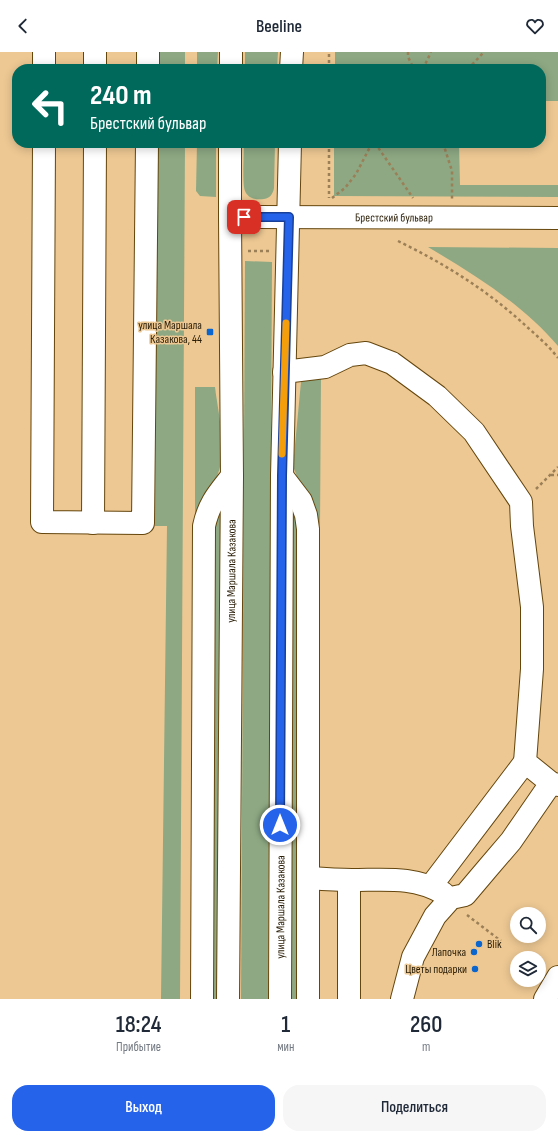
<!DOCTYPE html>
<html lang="ru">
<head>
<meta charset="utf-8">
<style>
  body { margin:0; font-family:"Sofia Sans Condensed",sans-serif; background:#f6f6f7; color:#1f2937; height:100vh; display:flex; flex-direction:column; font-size:15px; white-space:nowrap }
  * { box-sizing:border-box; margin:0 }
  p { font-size:13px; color:#747a83 }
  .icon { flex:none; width:22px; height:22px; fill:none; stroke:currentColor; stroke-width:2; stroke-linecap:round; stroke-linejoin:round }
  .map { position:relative; height:947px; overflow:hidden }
  .panel { display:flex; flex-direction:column; background:#fff; flex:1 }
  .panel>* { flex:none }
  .banner { position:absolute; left:12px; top:12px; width:534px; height:84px; border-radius:16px; box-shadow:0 2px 10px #0003; background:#00695c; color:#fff; overflow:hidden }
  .fabs { position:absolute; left:510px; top:855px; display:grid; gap:8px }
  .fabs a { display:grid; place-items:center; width:36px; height:36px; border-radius:50%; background:#fff; box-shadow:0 2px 10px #0003; font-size:20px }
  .pin { position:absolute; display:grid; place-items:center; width:34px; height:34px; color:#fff; margin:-17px; border-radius:8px; box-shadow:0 2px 6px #0006 }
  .me { position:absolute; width:44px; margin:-22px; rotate:0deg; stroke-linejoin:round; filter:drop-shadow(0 0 3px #0008) }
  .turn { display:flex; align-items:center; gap:14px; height:84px; padding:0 12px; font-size:18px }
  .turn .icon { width:52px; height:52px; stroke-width:2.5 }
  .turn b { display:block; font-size:28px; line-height:34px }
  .eta { display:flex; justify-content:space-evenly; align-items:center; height:68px; text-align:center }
  .eta b { font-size:24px; font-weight:600; line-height:28px }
  .primary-button { display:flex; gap:8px; margin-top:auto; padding:8px 12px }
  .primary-button a { flex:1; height:46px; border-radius:16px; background:#2563eb; color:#fff; font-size:16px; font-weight:600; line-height:46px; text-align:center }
  .primary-button a+a { background:#f6f6f7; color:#1f2937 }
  header { display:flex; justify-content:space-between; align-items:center; height:52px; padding:0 12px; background:#fff; font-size:18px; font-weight:600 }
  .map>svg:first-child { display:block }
  .green { fill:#8da883 }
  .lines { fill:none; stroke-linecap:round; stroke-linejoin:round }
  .minor-casing { stroke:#65460d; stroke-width:24 }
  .major-casing { stroke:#65460d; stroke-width:24 }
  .path { stroke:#9a7f57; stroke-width:2.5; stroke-dasharray:3 3; stroke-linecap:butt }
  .minor { stroke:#fff; stroke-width:22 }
  .major { stroke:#fff; stroke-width:22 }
  .route-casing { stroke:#184099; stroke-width:10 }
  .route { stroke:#2563eb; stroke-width:7 }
  .slow { stroke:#f59e0b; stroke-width:7 }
  .poi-dot { fill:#0a65ce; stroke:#edc893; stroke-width:1.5 }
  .labels { text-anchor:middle; stroke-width:3; stroke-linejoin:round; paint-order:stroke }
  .street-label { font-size:12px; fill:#2a1d07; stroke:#edc893 }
  .poi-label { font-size:12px; fill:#2a1d07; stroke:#edc893; text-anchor:end }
</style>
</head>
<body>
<header><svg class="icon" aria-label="back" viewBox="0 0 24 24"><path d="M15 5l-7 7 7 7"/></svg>Beeline<svg class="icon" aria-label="heart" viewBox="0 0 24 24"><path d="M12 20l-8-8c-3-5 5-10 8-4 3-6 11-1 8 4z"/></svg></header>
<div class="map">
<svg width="558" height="947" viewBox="0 0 558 947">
  <rect width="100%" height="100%" fill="#edc893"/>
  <g class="green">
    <rect x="158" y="0" width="27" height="17"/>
    <polygon points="197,0 218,0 217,17 197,17"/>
    <polygon points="245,0 278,0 277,17 245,17"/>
    <polygon points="335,0 558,0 558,49 541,49 541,17 335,17"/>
    <polygon points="157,91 185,91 180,947 161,947 167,474 155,474"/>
    <polygon points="197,91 216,91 216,145 200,144 196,139"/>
    <path d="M244,91H275L274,136C273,142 270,146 264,147C257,148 248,147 245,139C242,132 244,100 244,91Z"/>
    <polygon points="334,91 459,91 460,133 558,133 558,145 334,144"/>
    <path d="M428,195L558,196V294C522,252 475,223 428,195Z"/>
    <polygon points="245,209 272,210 268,947 241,947"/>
    <polygon points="321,324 320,475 315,455 299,430 293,414 301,330 310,326"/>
    <path d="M195,335H215C218,361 228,399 217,424C211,439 199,449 195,465Z"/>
    <polygon points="222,456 219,947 212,947 214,473 216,466"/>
    <polygon points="292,458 294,459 300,477 297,947 289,947"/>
  </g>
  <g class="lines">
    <g class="minor-casing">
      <g id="minor">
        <polyline points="44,17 44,0"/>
        <polyline points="95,17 95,0"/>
        <polyline points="148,17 148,0"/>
        <polyline points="44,91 42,470 143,471 147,91"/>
        <path id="s1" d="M230,165L558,166"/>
        <polyline points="284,320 325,315 350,303 366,301 392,311 437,344 474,380 521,450 522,474 532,555 532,617 525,710 551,731 558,733"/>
        <polyline points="282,424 301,449 306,463 308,477 308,947"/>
        <polyline points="93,471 95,91"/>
        <path d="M309,826C323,827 338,828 352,828C385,828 414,824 443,841"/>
        <polyline points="431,834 525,710"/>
        <path d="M202,947L204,474C209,451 218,442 232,424"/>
        <polyline points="349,947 349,828"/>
        <polyline points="402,947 413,905 435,864 451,846 465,843 487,817 511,789 551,731"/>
        <polyline points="545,947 558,925"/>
      </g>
    </g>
    <g class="major-casing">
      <g id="major">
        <polyline points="231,17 231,0"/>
        <polyline points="291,17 292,0"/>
        <path id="s2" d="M228,947L232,424L230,165V91"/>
        <path id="s3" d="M280,947L282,424L290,91"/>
      </g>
    </g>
    <g class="path">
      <polyline points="408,0 408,5 414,17"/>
      <polyline points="329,17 329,0"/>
      <polyline points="423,17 431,0"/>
      <polyline points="468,17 484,0"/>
      <polyline points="329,91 329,146"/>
      <polyline points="375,91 413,146"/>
      <polyline points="443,91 452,119 452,147"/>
      <polyline points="332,146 345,136 356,122 372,91"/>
      <path d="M398,189C445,212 487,238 526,274C537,284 549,294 558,306"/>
      <polyline points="248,199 269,199"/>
      <polyline points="551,423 558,423"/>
      <polyline points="536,437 558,415"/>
      <polyline points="467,863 501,889"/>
      <polyline points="522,903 526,906"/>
    </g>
    <use href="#minor" class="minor"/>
    <use href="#major" class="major"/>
  </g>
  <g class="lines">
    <g class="route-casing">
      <polyline id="route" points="244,165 289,165 282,424 280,773"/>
    </g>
    <use href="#route" class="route"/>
    <polyline class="slow" points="282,402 286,271"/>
  </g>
  <g class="poi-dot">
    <rect x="206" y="276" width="8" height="8" rx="2"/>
    <circle cx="479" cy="892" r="4"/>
    <circle cx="474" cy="900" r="4"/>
    <circle cx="475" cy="917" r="4"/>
  </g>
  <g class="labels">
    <g class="street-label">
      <text dy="4" stroke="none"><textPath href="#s1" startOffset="164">Брестский бульвар</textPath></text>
      <text dy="4" stroke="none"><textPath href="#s2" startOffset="428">улица Маршала Казакова</textPath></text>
      <text dy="4" stroke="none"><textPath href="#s3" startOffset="92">улица Маршала Казакова</textPath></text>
    </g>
    <g class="poi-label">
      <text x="202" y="277">улица Маршала<tspan x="202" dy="14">Казакова, 44</tspan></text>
      <text x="487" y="896" text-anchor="start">Blik</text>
      <text x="466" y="904">Лапочка</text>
      <text x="467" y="921">Цветы подарки</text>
    </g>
  </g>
</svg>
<div class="fabs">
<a><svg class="icon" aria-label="search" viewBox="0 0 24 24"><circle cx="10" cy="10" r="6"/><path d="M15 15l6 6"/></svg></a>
<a><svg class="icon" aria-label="layers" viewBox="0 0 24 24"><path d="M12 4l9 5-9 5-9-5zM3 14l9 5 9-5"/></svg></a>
</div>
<div class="pin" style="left:244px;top:165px;background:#d93025"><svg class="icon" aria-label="arrive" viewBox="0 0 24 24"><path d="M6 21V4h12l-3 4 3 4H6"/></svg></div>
<svg class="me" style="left:280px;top:773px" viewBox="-20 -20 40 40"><circle r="17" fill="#2563eb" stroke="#fff" stroke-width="3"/><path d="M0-11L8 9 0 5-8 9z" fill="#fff"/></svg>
<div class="banner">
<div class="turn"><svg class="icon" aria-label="left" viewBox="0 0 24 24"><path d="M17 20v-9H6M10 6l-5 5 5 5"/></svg><div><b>240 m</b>Брестский бульвар</div></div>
</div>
</div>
<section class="panel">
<div class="eta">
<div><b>18:24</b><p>Прибытие</p></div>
<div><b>1</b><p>мин</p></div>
<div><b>260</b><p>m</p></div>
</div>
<div class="primary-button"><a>Выход</a><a>Поделиться</a></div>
</section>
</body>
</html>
